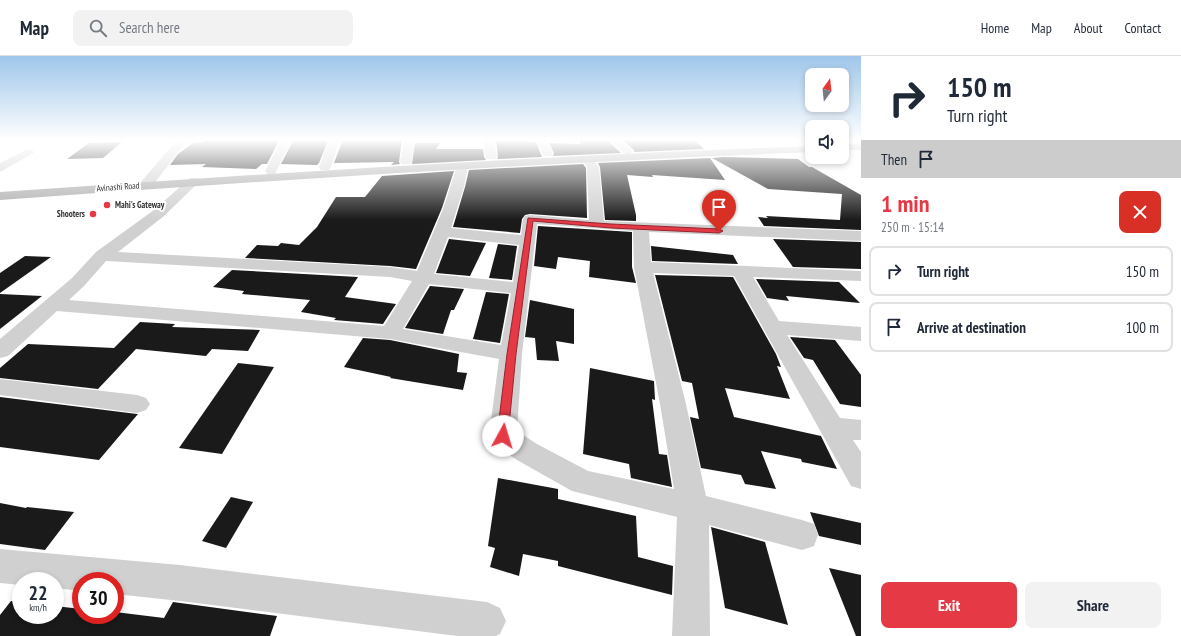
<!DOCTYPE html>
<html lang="en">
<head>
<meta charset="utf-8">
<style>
  body { margin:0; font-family:"PT Sans Narrow",sans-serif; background:#f2f2f3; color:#1f2937; height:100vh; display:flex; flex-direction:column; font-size:15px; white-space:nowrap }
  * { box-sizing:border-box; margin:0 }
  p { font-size:13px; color:#747a83 }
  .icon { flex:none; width:22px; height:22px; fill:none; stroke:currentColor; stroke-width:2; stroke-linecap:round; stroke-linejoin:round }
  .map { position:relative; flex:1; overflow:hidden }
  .drawer { display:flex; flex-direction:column; background:#fff; width:320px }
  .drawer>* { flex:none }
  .guide { background:#fff; color:#1f2937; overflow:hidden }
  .needle { width:26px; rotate:15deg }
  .buttons { position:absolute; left:805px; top:12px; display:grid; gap:8px }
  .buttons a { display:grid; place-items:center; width:44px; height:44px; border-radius:8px; background:#fff; box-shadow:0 2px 6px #0003; font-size:20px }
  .speed { position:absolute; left:12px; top:516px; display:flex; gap:8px; font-size:20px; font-weight:700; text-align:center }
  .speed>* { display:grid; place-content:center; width:52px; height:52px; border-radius:50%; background:#fff; box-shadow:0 2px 6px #0003; line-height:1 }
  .speed small { font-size:10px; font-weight:400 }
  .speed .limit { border:6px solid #d22; background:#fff; color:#111 }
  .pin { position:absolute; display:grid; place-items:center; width:34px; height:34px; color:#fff; margin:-41px -17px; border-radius:50% 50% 50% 0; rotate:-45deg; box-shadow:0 0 4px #0007 }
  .pin .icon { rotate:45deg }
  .me { position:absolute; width:44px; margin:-22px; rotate:6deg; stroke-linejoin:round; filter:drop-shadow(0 0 3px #0008) }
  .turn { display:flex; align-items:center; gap:14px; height:84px; padding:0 20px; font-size:18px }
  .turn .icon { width:52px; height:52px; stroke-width:2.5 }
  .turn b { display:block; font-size:28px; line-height:34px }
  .then { display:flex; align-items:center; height:38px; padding:0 20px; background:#0003; gap:8px; font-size:15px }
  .round { display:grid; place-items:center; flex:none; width:42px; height:42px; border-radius:8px; background:#f2f2f3 }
  .overview { display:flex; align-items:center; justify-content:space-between; height:68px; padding:0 20px }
  h1 { font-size:24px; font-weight:800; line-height:30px; color:#e63946 }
  .primary-button { display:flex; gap:8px; margin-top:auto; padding:8px 20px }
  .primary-button a { flex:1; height:46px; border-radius:8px; background:#e63946; color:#fff; font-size:16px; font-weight:800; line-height:46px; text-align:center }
  .primary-button a+a { background:#f2f2f3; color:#1f2937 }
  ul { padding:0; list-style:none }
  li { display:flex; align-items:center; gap:12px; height:50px; margin:0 8px 6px; padding:0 12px; border:2px solid #e0e1e3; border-radius:8px }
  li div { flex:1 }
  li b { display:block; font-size:15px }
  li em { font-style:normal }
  header { display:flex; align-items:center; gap:24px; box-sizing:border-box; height:56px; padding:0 20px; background:#fff; border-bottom:1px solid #e0e1e3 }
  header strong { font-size:19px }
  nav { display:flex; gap:22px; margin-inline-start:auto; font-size:14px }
  .search { width:280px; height:36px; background:#f2f2f3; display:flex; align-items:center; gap:10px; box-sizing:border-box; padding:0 14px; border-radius:8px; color:#747a83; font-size:15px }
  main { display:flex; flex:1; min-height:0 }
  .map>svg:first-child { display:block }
  .building { fill:#1a1a1a }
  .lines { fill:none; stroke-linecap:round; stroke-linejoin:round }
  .minor { fill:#d0d0d0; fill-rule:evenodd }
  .major { fill:#ababab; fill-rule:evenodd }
  .route { fill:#e63946; stroke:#96252e }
  .poi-dot { fill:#e63946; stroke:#fff; stroke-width:1.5 }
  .labels { text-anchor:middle; stroke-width:4; stroke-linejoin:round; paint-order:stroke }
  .far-street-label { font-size:9px; fill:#333; stroke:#fff }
  .far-poi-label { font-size:9px; font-weight:bold; fill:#333; stroke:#fff; text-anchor:start }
</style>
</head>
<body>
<header>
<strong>Map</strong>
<div class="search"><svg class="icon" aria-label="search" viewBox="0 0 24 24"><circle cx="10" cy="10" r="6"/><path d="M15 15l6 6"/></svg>Search here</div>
<nav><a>Home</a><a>Map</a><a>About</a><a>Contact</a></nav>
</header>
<main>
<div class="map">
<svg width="861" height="580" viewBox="0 0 861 580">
  <rect width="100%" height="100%" fill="#fff"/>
  <g class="building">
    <polygon points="206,83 280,83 267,108 262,108 256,113 202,111 206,108 170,109 178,98 193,87 203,86"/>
    <polygon points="343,83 402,83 399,106 400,108 391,109 394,106 334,107"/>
    <polygon points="496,83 527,83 528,86 536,86 542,101 497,103 498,101"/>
    <polygon points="579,83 606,83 621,97 553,100 554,97 549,87 581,88"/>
    <polygon points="621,83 648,83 650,84 694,83 704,93 634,96 634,94"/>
    <polygon points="293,85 328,85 319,107 317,109 281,108"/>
    <polygon points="122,86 103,102 67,103 89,87"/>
    <polygon points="415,87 440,87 436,93 483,93 484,101 486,104 412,108"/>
    <polygon points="723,101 798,103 809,111 812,111 861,139 861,174 764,170 758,161 768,162 766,160 840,164 842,138 768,133 712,102"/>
    <polygon points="710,102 725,124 652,119 653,121 627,119 636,159 636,165 605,164 600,111 598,107"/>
    <polygon points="583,108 586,112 587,162 530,158 525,159 522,163 520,177 453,171 465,131 469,114"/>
    <polygon points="454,115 442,152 416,213 390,210 245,202 257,189 278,190 281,187 299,189 317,171 336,141 365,141 382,120"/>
    <polygon points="538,170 632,176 632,211 636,227 589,221 590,205 558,201 556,213 534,210"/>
    <polygon points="449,183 486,187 470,220 436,217"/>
    <polygon points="773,183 861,186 861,213 793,211"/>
    <polygon points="498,188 517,190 512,224 489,222"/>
    <polygon points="651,190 733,199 738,208 652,205"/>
    <polygon points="25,200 51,201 0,237 0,217"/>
    <polygon points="232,214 358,221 345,241 396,248 383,268 334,264 336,262 301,256 310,244 242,238 244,235 213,231"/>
    <polygon points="655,219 733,221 776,298 781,311 777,310 790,343 725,332 734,361 821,380 837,413 802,406 801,403 761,395 776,433 745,428 741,419 701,412 690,361 699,363 692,327 682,325"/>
    <polygon points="756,223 839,226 860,247 786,240 789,245 767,242"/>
    <polygon points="430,230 464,233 454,254 451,254 443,278 405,272"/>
    <polygon points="486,236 509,238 500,287 473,283"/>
    <polygon points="0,238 42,240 0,273"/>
    <polygon points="530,244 574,253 574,288 556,285 559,305 537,304 535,282 525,281"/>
    <polygon points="140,266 175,268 172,271 260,274 248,295 212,293 206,300 136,293 98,333 0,322 0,312 28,288 114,292"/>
    <polygon points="790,281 835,284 861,319 861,351 840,348 813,304 804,302"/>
    <polygon points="363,282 390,284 459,298 457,316 467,317 463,334 390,322 391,321 344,311"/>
    <polygon points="238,307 274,311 222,398 179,392"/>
    <polygon points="590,312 654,325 655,344 652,343 659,398 667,399 672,431 631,422 629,408 583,398"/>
    <polygon points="0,341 137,358 138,358 99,404 0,391"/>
    <polygon points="498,422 558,433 558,443 636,460 638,501 673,510 672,539 558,510 558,505 523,498 519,520 490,511 495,492 488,490"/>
    <polygon points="231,441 253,446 226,492 202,485"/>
    <polygon points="0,447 26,452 27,451 74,456 45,494 0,488"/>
    <polygon points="810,456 861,467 861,489 819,480"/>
    <polygon points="711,471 765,486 788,569 725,552"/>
    <polygon points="829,512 861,519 861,580 856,580"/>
    <polygon points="11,545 21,546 21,559 55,559 55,550 81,553 81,559 115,559 115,556 164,562 173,546 277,560 270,580 0,580 0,559"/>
  </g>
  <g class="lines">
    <g class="minor">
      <polygon points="178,83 188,83 150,133 140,133 139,130 140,127"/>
      <polygon points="282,83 292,83 275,118 267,118 265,115"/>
      <polygon points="330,83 340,83 331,111 329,114 321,114 319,111"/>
      <polygon points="404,83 414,83 412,106 410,108 402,108 400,106"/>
      <polygon points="484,83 494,83 497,101 495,103 487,103 485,101"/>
      <polygon points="536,83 546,83 553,98 551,100 543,100"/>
      <polygon points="607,83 619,83 633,95 628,98 624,97"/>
      <polygon points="28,93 32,94 34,96 32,98 0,116 0,107"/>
      <path d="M587,100L591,101L599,111L604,165L861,175V185L649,176L651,206L861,215V225L753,221L779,265L861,271V285L787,279L840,362L861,364V384H853L861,396V433L851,430L734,220L653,217L686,348L706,440L802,464L814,468L818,479L814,490L802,494L709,469L710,580H672L677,461L572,435L517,404L493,387L489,380L499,303L390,283L57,255L8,300L0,302V283L72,222L96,196L154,154L190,122H198L200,125L164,160L118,196L390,211L417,215L443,153L458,107H466L468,109L464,131L451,172L521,179L523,163L525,160L530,159L589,164L587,111L581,103L583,101ZM537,168L633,175L634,211L660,348L674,433L588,415L537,388L517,375L522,298ZM448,181L519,189L513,226L434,218ZM106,205L390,221L412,225L384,270L69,244L84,230ZM429,228L511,237L501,289L403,273Z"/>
      <polygon points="0,323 137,339 146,342 150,348 146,354 137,357 0,339"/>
      <polygon points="0,493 180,509 487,546 500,552 506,565 500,578 496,580 457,580 180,545 115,538 115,525 81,525 81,535 55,532 55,525 21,525 21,529 0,527"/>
    </g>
    <g class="major">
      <rect x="842" y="88" width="19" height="6"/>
      <path d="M812,90V96C541,107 270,124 0,144V136C270,117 541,100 812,90Z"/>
    </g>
  </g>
  <linearGradient id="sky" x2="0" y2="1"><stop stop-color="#9ec6ea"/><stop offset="0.51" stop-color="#fff"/><stop offset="1" stop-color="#fff" stop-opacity="0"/></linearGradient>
  <rect width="861" height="164" fill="url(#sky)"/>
  <polygon class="route" points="528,162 611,168 719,173 723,175 719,177 611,172 533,165 516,298 508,380 507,383 503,384 499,383 497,380 507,298"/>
  <g class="poi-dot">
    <circle cx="107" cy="149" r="4"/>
    <circle cx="93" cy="158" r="4"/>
  </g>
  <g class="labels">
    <g class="far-street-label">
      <text transform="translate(118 131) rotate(-4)" y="3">Avinashi Road</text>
    </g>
    <g class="far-poi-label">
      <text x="115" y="152">Mahi's Gateway</text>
      <text x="85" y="161" text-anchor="end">Shooters</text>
    </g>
  </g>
</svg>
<div class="buttons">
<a><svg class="needle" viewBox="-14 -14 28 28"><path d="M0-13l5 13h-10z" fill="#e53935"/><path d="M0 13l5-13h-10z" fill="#747a83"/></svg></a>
<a><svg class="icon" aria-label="sound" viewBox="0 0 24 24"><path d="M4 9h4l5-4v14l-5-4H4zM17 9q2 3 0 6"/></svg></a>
</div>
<div class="speed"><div>22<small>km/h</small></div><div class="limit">30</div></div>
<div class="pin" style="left:719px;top:175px;background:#d93025"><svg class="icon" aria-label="arrive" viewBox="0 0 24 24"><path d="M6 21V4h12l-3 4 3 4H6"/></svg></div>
<svg class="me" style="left:503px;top:380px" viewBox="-20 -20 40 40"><circle r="19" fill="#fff"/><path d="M0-13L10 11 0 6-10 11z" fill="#e63946"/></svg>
</div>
<section class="drawer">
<div class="guide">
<div class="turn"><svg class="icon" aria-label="right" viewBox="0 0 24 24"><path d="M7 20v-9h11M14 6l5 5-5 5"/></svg><div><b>150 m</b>Turn right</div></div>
<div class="then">Then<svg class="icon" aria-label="arrive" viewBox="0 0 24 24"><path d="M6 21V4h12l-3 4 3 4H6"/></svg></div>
</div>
<div class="overview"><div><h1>1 min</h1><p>250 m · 15:14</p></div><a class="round" style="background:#d93025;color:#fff"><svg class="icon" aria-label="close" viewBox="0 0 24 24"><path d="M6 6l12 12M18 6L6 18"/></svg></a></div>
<ul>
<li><svg class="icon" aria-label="right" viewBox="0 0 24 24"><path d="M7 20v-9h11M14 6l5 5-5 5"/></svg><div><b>Turn right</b></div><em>150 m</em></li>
<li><svg class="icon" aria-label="arrive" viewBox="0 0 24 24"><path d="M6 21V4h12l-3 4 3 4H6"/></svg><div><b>Arrive at destination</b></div><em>100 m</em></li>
</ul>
<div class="primary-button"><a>Exit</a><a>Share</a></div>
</section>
</main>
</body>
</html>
